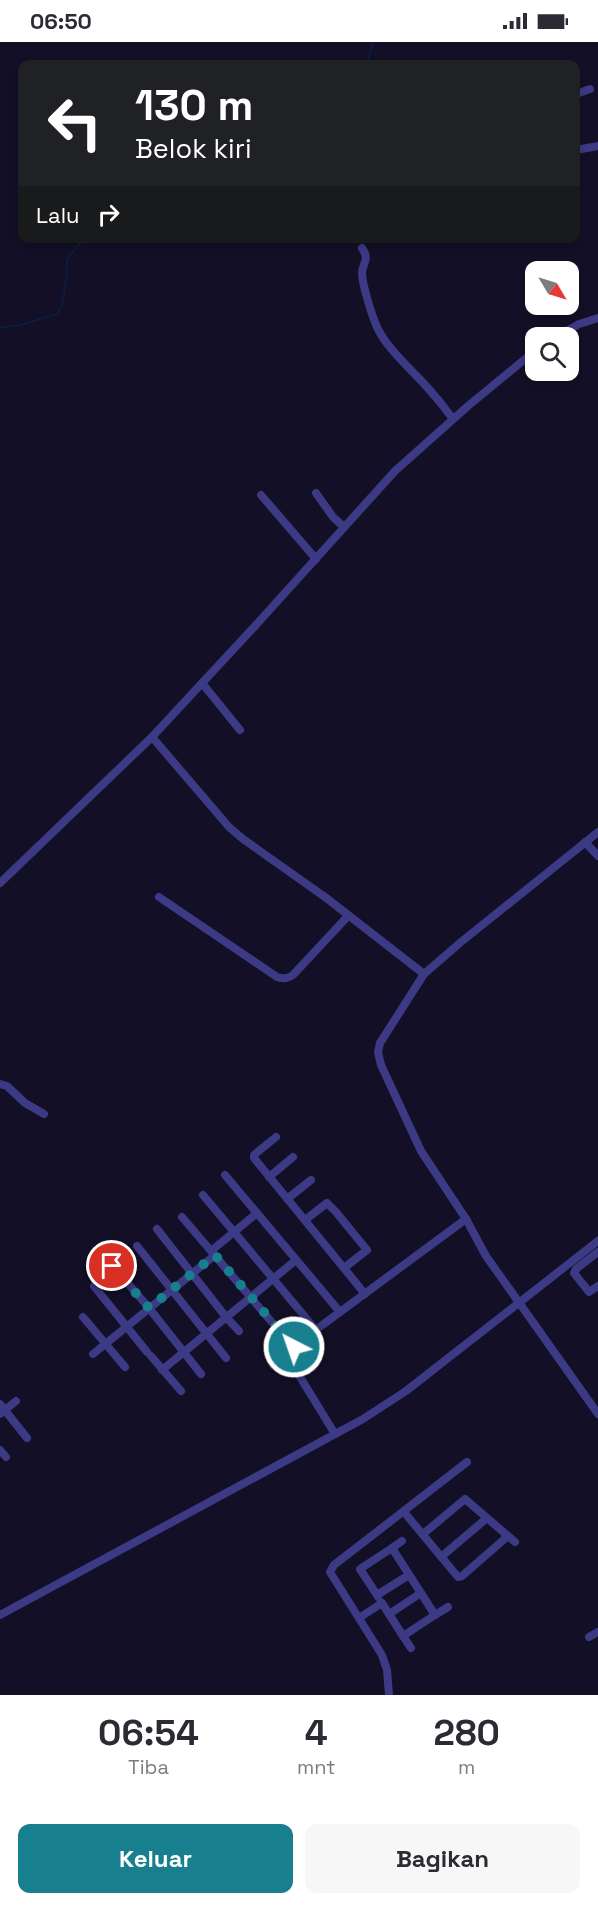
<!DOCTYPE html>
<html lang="id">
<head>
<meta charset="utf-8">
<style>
  body { margin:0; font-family:"Space Grotesk",sans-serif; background:#f7f7f7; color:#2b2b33; height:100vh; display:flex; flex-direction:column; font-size:22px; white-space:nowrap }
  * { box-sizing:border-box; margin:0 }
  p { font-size:20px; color:#7c7c81 }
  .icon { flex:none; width:33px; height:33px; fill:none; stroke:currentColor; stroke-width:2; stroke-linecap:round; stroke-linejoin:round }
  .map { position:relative; height:1653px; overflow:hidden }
  .details { display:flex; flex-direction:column; background:#fff; flex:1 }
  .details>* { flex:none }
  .banner { position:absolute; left:18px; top:18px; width:562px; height:183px; border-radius:12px; box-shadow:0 3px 9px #0003; background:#202124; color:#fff; overflow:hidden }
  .needle { width:39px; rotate:128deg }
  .tools { position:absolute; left:525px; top:219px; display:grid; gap:12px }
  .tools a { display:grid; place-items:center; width:54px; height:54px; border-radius:12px; background:#fff; box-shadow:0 3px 9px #0003; font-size:30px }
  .pin { position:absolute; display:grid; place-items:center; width:51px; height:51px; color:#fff; margin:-26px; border:3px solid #fff; border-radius:50%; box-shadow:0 2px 6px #0007 }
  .me { position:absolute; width:66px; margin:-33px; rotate:319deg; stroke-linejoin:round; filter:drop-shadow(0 0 4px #0008) }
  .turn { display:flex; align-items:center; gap:21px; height:126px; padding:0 18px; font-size:27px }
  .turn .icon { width:78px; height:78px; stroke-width:2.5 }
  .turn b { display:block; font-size:42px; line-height:51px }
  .then { display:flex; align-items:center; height:57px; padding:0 18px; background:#0003; gap:12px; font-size:22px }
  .eta { display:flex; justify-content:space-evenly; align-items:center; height:102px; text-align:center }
  .eta b { font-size:36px; font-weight:600; line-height:42px }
  .primary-button { display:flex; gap:12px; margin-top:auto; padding:12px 18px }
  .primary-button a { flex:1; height:69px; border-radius:12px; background:#187f8f; color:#fff; font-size:24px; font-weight:600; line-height:69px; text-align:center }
  .primary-button a+a { background:#f7f7f7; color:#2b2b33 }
  .status { display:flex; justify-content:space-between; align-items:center; height:42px; padding:0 30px; background:#fff; direction:ltr }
  .status svg { height:16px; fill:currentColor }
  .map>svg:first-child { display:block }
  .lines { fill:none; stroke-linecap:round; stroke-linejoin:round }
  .stream { stroke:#0a1f44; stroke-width:1.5 }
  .minor { stroke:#3d3a85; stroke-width:8 }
  .route { stroke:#187f8f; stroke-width:10; stroke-dasharray:0 18 }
</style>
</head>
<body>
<div class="status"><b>06:50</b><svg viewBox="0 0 49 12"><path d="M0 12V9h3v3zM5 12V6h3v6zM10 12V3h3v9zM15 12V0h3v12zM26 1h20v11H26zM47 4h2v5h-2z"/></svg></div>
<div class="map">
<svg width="598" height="1653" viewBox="0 0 598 1653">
  <rect width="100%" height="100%" fill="#130f26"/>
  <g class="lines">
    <g class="stream">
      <polyline points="367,22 373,0"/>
      <polyline points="0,286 20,283 57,272 62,264 67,232 67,217 84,196"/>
    </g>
    <g class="minor">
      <polyline points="576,52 590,47"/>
      <polyline points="576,108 598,104"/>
      <path d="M362,206C370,218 363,219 362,231C362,242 372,274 377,285C387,307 410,326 427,345C436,355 445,366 453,377"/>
      <polyline points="555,296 579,282 598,276"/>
      <polyline points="316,451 333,475 344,485"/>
      <polyline points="261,453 316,517"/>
      <polyline points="202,641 240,688"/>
      <polyline points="152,695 229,785 243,797 325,855 424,932 380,1001 378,1010 381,1023 421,1109 466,1177 486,1214 598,1372"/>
      <polyline points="585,800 598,814"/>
      <polyline points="0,841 152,695 255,584 395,429 468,364 536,308"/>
      <path d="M159,855L277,935C283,937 287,937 293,933L348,874"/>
      <polyline points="424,932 461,900 598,790"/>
      <polyline points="0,1042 7,1044 25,1061 44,1072"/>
      <polyline points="276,1095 254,1113 254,1116 365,1252"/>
      <polyline points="225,1133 340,1270"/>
      <polyline points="269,1135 293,1115"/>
      <polyline points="203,1153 316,1288"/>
      <polyline points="287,1157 311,1138"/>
      <polyline points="182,1175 293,1305"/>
      <polyline points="305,1178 327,1161 336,1170 367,1208 344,1226"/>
      <polyline points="157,1187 226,1275 239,1289"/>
      <polyline points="110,1202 121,1217 113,1224 149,1266 201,1332"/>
      <polyline points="137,1204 226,1316"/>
      <polyline points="211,1209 257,1171"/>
      <polyline points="598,1210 576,1227 574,1231 589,1250 598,1244"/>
      <polyline points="94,1244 147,1310"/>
      <polyline points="83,1275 125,1325"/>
      <polyline points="93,1312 215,1213"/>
      <polyline points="151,1314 181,1349"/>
      <polyline points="162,1328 296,1218"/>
      <polyline points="0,1362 27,1396"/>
      <polyline points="0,1372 16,1359"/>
      <polyline points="335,1392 289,1317 291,1309 298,1301 466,1177"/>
      <polyline points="0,1408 6,1415"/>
      <polyline points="404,1470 458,1535 462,1534 508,1494"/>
      <polyline points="423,1492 465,1457 515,1500"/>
      <polyline points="392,1506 402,1499"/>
      <polyline points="441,1515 487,1476"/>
      <polyline points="378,1555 377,1553 409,1533"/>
      <polyline points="389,1572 421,1551"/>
      <polyline points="0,1573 363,1377 406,1349 598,1199"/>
      <polyline points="435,1573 448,1565"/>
      <polyline points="359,1576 382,1561 403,1594 435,1573 392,1506 360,1527 377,1553"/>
      <polyline points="403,1594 411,1606"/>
      <polyline points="589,1595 598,1590"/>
      <polyline points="389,1653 387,1628 382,1613 330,1530 334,1523 467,1420"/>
    </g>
  </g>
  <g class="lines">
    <polyline class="route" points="112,1224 149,1266 215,1213 294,1305"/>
  </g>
</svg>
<div class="tools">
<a><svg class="needle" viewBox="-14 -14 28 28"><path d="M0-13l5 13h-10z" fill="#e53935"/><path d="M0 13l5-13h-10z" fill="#7c7c81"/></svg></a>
<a><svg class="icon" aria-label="search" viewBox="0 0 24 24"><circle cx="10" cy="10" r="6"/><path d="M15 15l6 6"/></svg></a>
</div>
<div class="pin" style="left:112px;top:1224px;background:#d93025"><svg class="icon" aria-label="arrive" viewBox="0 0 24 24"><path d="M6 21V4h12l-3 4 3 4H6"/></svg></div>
<svg class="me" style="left:294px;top:1305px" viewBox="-20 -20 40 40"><circle r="17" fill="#187f8f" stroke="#fff" stroke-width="3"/><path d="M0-11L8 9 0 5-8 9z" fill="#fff"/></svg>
<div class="banner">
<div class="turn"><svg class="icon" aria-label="left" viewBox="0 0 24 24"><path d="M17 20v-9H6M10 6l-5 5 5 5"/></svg><div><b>130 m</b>Belok kiri</div></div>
<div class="then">Lalu<svg class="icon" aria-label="right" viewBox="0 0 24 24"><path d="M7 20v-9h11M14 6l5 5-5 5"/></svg></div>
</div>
</div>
<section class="details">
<div class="eta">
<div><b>06:54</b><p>Tiba</p></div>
<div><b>4</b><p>mnt</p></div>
<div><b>280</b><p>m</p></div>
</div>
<div class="primary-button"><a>Keluar</a><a>Bagikan</a></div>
</section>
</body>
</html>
